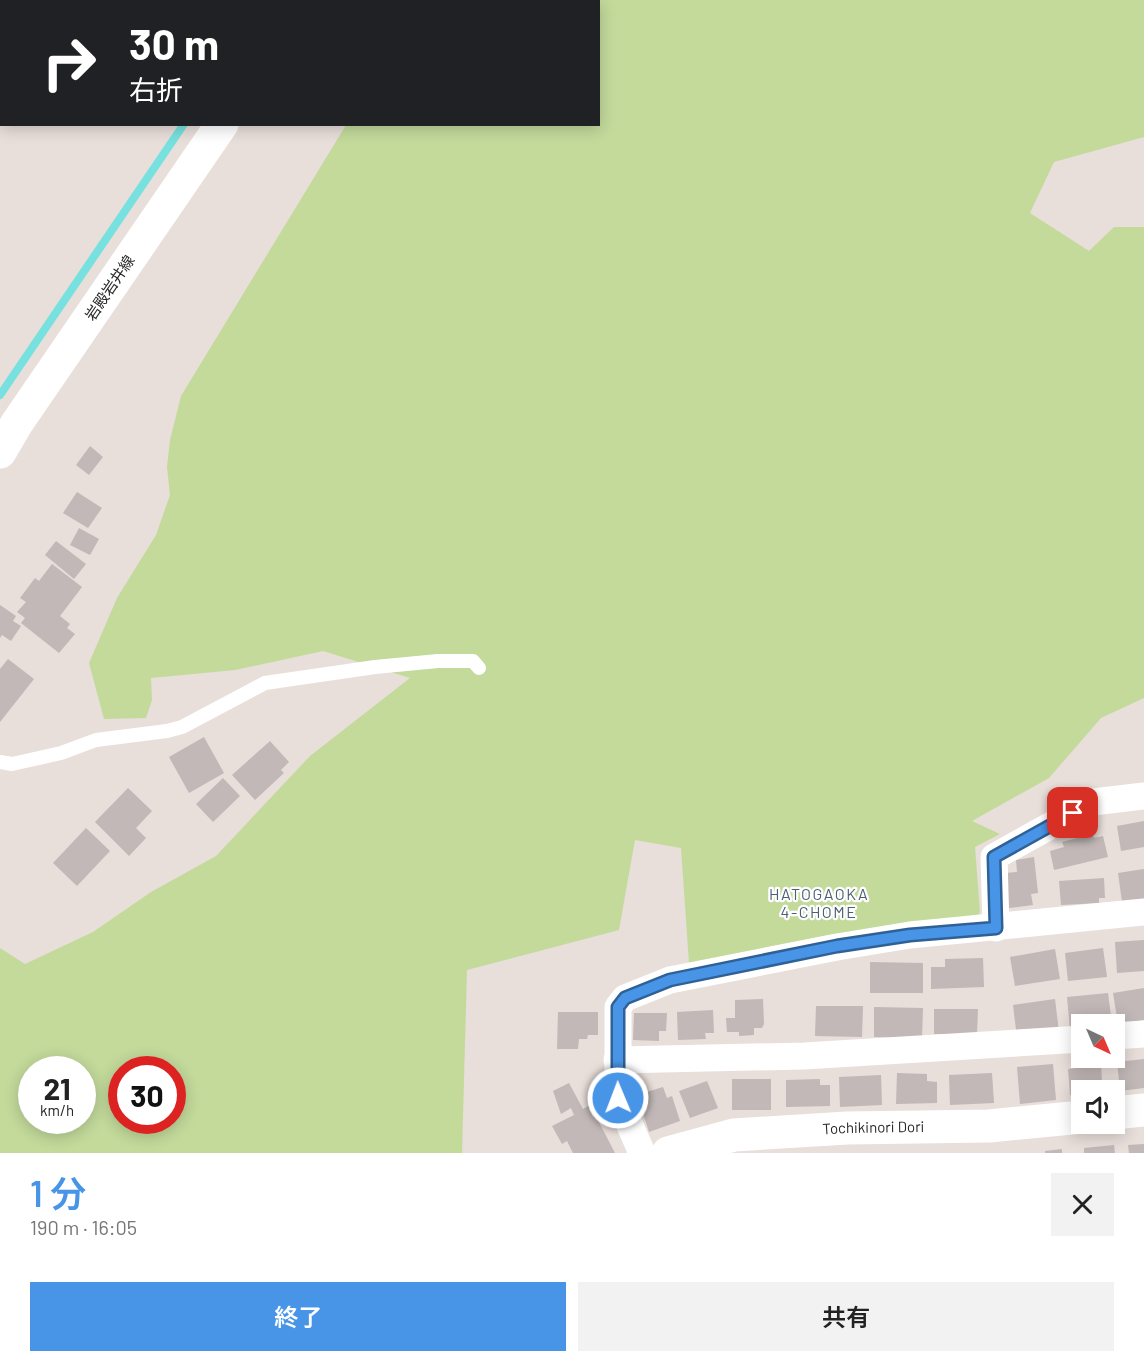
<!DOCTYPE html>
<html lang="ja">
<head>
<meta charset="utf-8">
<style>
  body { margin:0; font-family:Barlow,"Noto Sans JP",sans-serif; background:#f2f2f2; color:#222; height:100vh; display:flex; flex-direction:column; font-size:22px; white-space:nowrap }
  * { box-sizing:border-box; margin:0 }
  p { font-size:20px; color:#767676 }
  .icon { flex:none; width:33px; height:33px; fill:none; stroke:currentColor; stroke-width:2; stroke-linecap:round; stroke-linejoin:round }
  .map { position:relative; height:1153px; overflow:hidden }
  .details { display:flex; flex-direction:column; background:#fff; flex:1 }
  .details>* { flex:none }
  .guide { position:absolute; left:0px; top:0px; width:600px; height:126px; box-shadow:0 3px 15px #0003; background:#202124; color:#fff; overflow:hidden }
  .needle { width:39px; rotate:136deg }
  .fabs { position:absolute; left:1071px; top:1014px; display:grid; gap:12px }
  .fabs a { display:grid; place-items:center; width:54px; height:54px; border-radius:0px; background:#fff; box-shadow:0 3px 15px #0003; font-size:30px }
  .speed { position:absolute; left:18px; top:1056px; display:flex; gap:12px; font-size:30px; font-weight:700; text-align:center }
  .speed>* { display:grid; place-content:center; width:78px; height:78px; border-radius:50%; background:#fff; box-shadow:0 3px 15px #0003; line-height:1 }
  .speed small { font-size:15px; font-weight:400 }
  .speed .limit { border:9px solid #d22; background:#fff; color:#111 }
  .pin { position:absolute; display:grid; place-items:center; width:51px; height:51px; color:#fff; margin:-26px; border-radius:12px; box-shadow:0 3px 9px #0006 }
  .me { position:absolute; width:66px; margin:-33px; rotate:359deg; stroke-linejoin:round; filter:drop-shadow(0 0 4px #0008) }
  .turn { display:flex; align-items:center; gap:21px; height:126px; padding:0 30px; font-size:27px }
  .turn .icon { width:78px; height:78px; stroke-width:2.5 }
  .turn b { display:block; font-size:42px; line-height:51px }
  .round { display:grid; place-items:center; flex:none; width:63px; height:63px; border-radius:0px; background:#f2f2f2 }
  .overview { display:flex; align-items:center; justify-content:space-between; height:102px; padding:0 30px }
  h1 { font-size:36px; font-weight:600; line-height:45px; color:#4895e7 }
  .cta { display:flex; gap:12px; margin-top:auto; padding:12px 30px }
  .cta a { flex:1; height:69px; border-radius:0px; background:#4895e7; color:#fff; font-size:24px; font-weight:600; line-height:69px; text-align:center }
  .cta a+a { background:#f2f2f2; color:#222 }
  .map>svg:first-child { display:block }
  .green { fill:#c3da9b; fill-rule:evenodd }
  .lines { fill:none; stroke-linecap:round; stroke-linejoin:round }
  .stream { stroke:#76e1de; stroke-width:8 }
  .building { fill:#c1b8b7 }
  .service { stroke:#fff; stroke-width:14 }
  .minor { stroke:#fff; stroke-width:27 }
  .tertiary { stroke:#fff; stroke-width:33 }
  .secondary { stroke:#fff; stroke-width:33 }
  .route-casing { stroke:#2f6196; stroke-width:15 }
  .route { stroke:#4895e7; stroke-width:10 }
  .labels { text-anchor:middle; stroke-width:4.5; stroke-linejoin:round; paint-order:stroke }
  .street-label { font-size:15px; fill:#272727; stroke:#fff }
  .neighbourhood-label { font-size:16px; letter-spacing:1.5px; fill:#4d5f73; stroke:#fff }
</style>
</head>
<body>
<div class="map">
<svg width="1144" height="1153" viewBox="0 0 1144 1153">
  <rect width="100%" height="100%" fill="#e8deda"/>
  <path class="green" d="M427,0H1144V137L1054,162L1030,213L1089,251L1114,227H1144V698L1101,718L1049,778L972,821L1000,834L975,847L980,912L974,923L689,963L681,848L635,840L619,930L467,970L462,1153H0V948L25,964L93,932L151,892L216,856L310,756L410,678L323,651L235,670L151,678L152,700L146,718L104,719L89,663L117,598L156,535L170,495L167,467L170,440L181,396L346,125L598,124V2ZM32,1070H82V1120H32ZM122,1070H172V1120H122Z"/>
  <g class="lines">
    <g class="stream">
      <polyline points="267,2 268,0"/>
      <polyline points="0,395 184,124"/>
    </g>
  </g>
  <g class="building">
    <polygon points="90,446 103,457 89,475 76,465"/>
    <polygon points="77,492 102,508 88,528 63,513"/>
    <polygon points="79,528 99,539 90,555 70,545"/>
    <polygon points="56,541 86,564 74,579 45,555"/>
    <polygon points="52,564 82,587 60,616 70,624 67,628 75,634 59,653 21,623 25,618 17,612 26,602 20,598 35,578 39,581"/>
    <polygon points="0,605 16,616 13,621 21,626 11,641 2,635 0,638"/>
    <polygon points="8,659 34,679 0,722 0,669"/>
    <polygon points="204,737 224,773 189,793 169,757"/>
    <polygon points="270,741 289,762 281,770 284,773 255,800 232,775"/>
    <polygon points="223,778 240,796 213,822 196,804"/>
    <polygon points="128,788 152,811 136,828 146,838 129,856 95,822"/>
    <polygon points="1144,821 1144,847 1121,851 1117,826"/>
    <polygon points="86,828 110,851 77,886 53,863"/>
    <polygon points="1092,830 1094,838 1103,836 1108,857 1054,870 1050,851 1064,847 1062,842 1081,837 1080,833"/>
    <polygon points="1034,857 1038,893 1031,894 1033,905 1009,908 1005,873 1017,872 1016,860"/>
    <polygon points="1144,869 1144,899 1122,902 1118,873"/>
    <polygon points="1104,878 1105,898 1099,898 1099,903 1061,905 1059,881"/>
    <polygon points="1144,940 1144,971 1117,973 1115,942"/>
    <polygon points="1103,948 1107,977 1068,981 1065,953"/>
    <polygon points="1055,949 1060,979 1015,986 1010,957"/>
    <polygon points="983,958 984,987 931,989 931,967 945,967 945,959"/>
    <polygon points="870,962 923,963 923,993 870,993"/>
    <polygon points="1144,988 1144,1020 1118,1024 1113,993"/>
    <polygon points="1108,993 1112,1024 1082,1024 1082,1028 1070,1030 1067,997"/>
    <polygon points="763,999 764,1024 762,1028 754,1028 754,1035 739,1036 739,1032 727,1032 726,1018 735,1018 735,1000"/>
    <polygon points="1055,999 1059,1032 1017,1038 1013,1005"/>
    <polygon points="816,1006 863,1006 862,1037 815,1036"/>
    <polygon points="874,1007 923,1008 922,1038 874,1037"/>
    <polygon points="934,1009 978,1009 977,1034 934,1034"/>
    <polygon points="713,1010 714,1033 705,1033 706,1039 678,1040 677,1012"/>
    <polygon points="558,1012 598,1012 598,1035 588,1035 587,1039 579,1039 578,1049 557,1049"/>
    <polygon points="634,1013 667,1013 666,1031 659,1031 659,1041 633,1040"/>
    <polygon points="1144,1059 1144,1088 1120,1091 1117,1062"/>
    <polygon points="1101,1060 1102,1083 1098,1083 1099,1090 1082,1090 1082,1094 1070,1095 1068,1069 1083,1067 1082,1062"/>
    <polygon points="1053,1064 1056,1100 1020,1104 1017,1067"/>
    <polygon points="897,1073 927,1074 927,1081 937,1082 937,1103 896,1104"/>
    <polygon points="992,1073 994,1103 950,1105 949,1075"/>
    <polygon points="881,1075 882,1105 840,1107 839,1077"/>
    <rect x="732" y="1079" width="39" height="31"/>
    <polygon points="820,1079 820,1085 830,1085 830,1106 786,1107 786,1080"/>
    <polygon points="707,1081 718,1108 690,1118 679,1091"/>
    <polygon points="569,1083 583,1109 590,1105 615,1153 573,1153 567,1141 562,1144 552,1126 574,1115 571,1108 561,1114 553,1091"/>
    <polygon points="663,1087 667,1098 672,1096 680,1121 649,1132 637,1095"/>
    <polygon points="1144,1144 1144,1153 1129,1153 1128,1145"/>
    <polygon points="1114,1145 1115,1153 1084,1153 1084,1148"/>
    <polygon points="1062,1149 1062,1153 1045,1153 1045,1151"/>
  </g>
  <g class="lines">
    <polyline class="service" points="0,762 12,764 61,753 96,740 167,731 182,727 265,683 375,667 438,661 473,661 479,668"/>
    <g class="minor">
      <polyline points="996,928 994,857 1093,802 1144,796"/>
      <polyline points="1114,1036 1144,1034"/>
      <polyline points="617,1060 804,1056 1082,1039"/>
      <polyline points="642,1153 618,1098 618,1007 625,998 670,980 837,947 910,935 1144,912"/>
    </g>
    <g class="tertiary">
      <polyline points="1114,1113 1144,1110"/>
      <path id="s1" d="M668,1153L734,1135L847,1128L989,1126L1082,1117"/>
    </g>
    <g class="secondary">
      <polyline points="307,2 308,0"/>
      <polyline points="0,452 17,423 222,124"/>
    </g>
  </g>
  <g class="lines">
    <g class="route-casing">
      <polyline id="route" points="618,1098 618,1007 625,998 670,980 837,946 910,935 996,928 994,857 1073,813"/>
    </g>
    <use href="#route" class="route"/>
  </g>
  <g class="labels">
    <g class="street-label">
      <text transform="translate(110 288) rotate(-56)" y="5">岩殿岩井線</text>
      <text dy="5" stroke="none"><textPath href="#s1" startOffset="208">Tochikinori Dori</textPath></text>
    </g>
    <g class="neighbourhood-label">
      <text x="819" y="900">HATOGAOKA<tspan x="819" dy="18">4-CHOME</tspan></text>
    </g>
  </g>
</svg>
<div class="fabs">
<a><svg class="needle" viewBox="-14 -14 28 28"><path d="M0-13l5 13h-10z" fill="#e53935"/><path d="M0 13l5-13h-10z" fill="#767676"/></svg></a>
<a><svg class="icon" aria-label="sound" viewBox="0 0 24 24"><path d="M4 9h4l5-4v14l-5-4H4zM17 9q2 3 0 6"/></svg></a>
</div>
<div class="speed"><div>21<small>km/h</small></div><div class="limit">30</div></div>
<div class="pin" style="left:1073px;top:813px;background:#d93025"><svg class="icon" aria-label="arrive" viewBox="0 0 24 24"><path d="M6 21V4h12l-3 4 3 4H6"/></svg></div>
<svg class="me" style="left:618px;top:1098px" viewBox="-20 -20 40 40"><circle r="17" fill="#4895e7" stroke="#fff" stroke-width="3"/><path d="M0-11L8 9 0 5-8 9z" fill="#fff"/></svg>
<div class="guide">
<div class="turn"><svg class="icon" aria-label="right" viewBox="0 0 24 24"><path d="M7 20v-9h11M14 6l5 5-5 5"/></svg><div><b>30 m</b>右折</div></div>
</div>
</div>
<section class="details">
<div class="overview"><div><h1>1 分</h1><p>190 m · 16:05</p></div><a class="round"><svg class="icon" aria-label="close" viewBox="0 0 24 24"><path d="M6 6l12 12M18 6L6 18"/></svg></a></div>
<div class="cta"><a>終了</a><a>共有</a></div>
</section>
</body>
</html>
